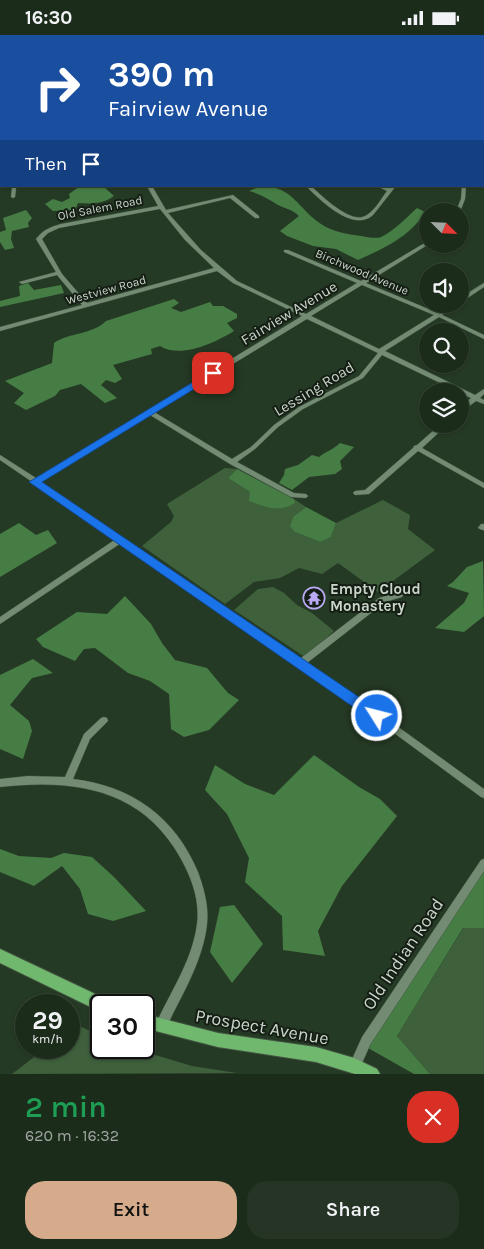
<!DOCTYPE html>
<html lang="en">
<head>
<meta charset="utf-8">
<style>
  body { margin:0; font-family:Karla,sans-serif; background:#253424; color:#f1f3f6; height:100vh; display:flex; flex-direction:column; font-size:19px; white-space:nowrap }
  * { box-sizing:border-box; margin:0 }
  p { font-size:16px; color:#a0a7a3 }
  .icon { flex:none; width:28px; height:28px; fill:none; stroke:currentColor; stroke-width:2; stroke-linecap:round; stroke-linejoin:round }
  .map { position:relative; height:1039px; overflow:hidden }
  .drawer { display:flex; flex-direction:column; background:#1c2c1b; flex:1 }
  .drawer>* { flex:none }
  .hud { position:absolute; left:0px; top:0px; width:485px; height:152px; box-shadow:0 1px 4px #0004,0 0 0 1px #3a483a; background:#1a4fa0; color:#fff; overflow:hidden }
  .needle { width:32px; rotate:114deg }
  .controls { position:absolute; left:419px; top:168px; display:grid; gap:10px }
  .controls a { display:grid; place-items:center; width:50px; height:50px; border-radius:50%; background:#1c2c1b; box-shadow:0 1px 4px #0004,0 0 0 1px #3a483a; font-size:25px }
  .speed { position:absolute; left:15px; top:959px; display:flex; gap:10px; font-size:25px; font-weight:700; text-align:center }
  .speed>* { display:grid; place-content:center; width:65px; height:65px; border-radius:50%; background:#1c2c1b; box-shadow:0 1px 4px #0004,0 0 0 1px #3a483a; line-height:1 }
  .speed small { font-size:12px; font-weight:400 }
  .speed .limit { border:2px solid #111; border-radius:8px; background:#fff; color:#111 }
  .pin { position:absolute; display:grid; place-items:center; width:42px; height:42px; color:#fff; margin:-21px; border-radius:10px; box-shadow:0 2px 8px #0006 }
  .me { position:absolute; width:55px; margin:-28px; rotate:306deg; stroke-linejoin:round; filter:drop-shadow(0 0 4px #0008) }
  .turn { display:flex; align-items:center; gap:18px; height:105px; padding:0 25px; font-size:22px }
  .turn .icon { width:65px; height:65px; stroke-width:2.5 }
  .turn b { display:block; font-size:35px; line-height:42px }
  .then { display:flex; align-items:center; height:48px; padding:0 25px; background:#0003; gap:10px; font-size:19px }
  .round { display:grid; place-items:center; flex:none; width:52px; height:52px; border-radius:20px; background:#253424 }
  .overview { display:flex; align-items:center; justify-content:space-between; height:85px; padding:0 25px }
  h1 { font-size:30px; font-weight:600; line-height:38px; color:#1e9e55 }
  .button { display:flex; gap:10px; margin-top:auto; padding:10px 25px }
  .button a { flex:1; height:58px; border-radius:20px; background:#d6ab8b; color:#111; font-size:20px; font-weight:600; line-height:58px; text-align:center }
  .button a+a { background:#253424; color:#f1f3f6 }
  .status { display:flex; justify-content:space-between; align-items:center; height:35px; padding:0 25px; background:#1c2c1b; direction:ltr }
  .status svg { height:14px; fill:currentColor }
  .map>svg:first-child { display:block }
  .green { fill:#3e613c }
  .forest { fill:#467d45 }
  .lines { fill:none; stroke-linecap:round; stroke-linejoin:round }
  .stream { stroke:#002a01; stroke-width:1 }
  .minor-casing { stroke:#425441; stroke-width:1 }
  .major-casing { stroke:#425441; stroke-width:2 }
  .minor { fill:#738b72; fill-rule:evenodd }
  .major { fill:#71b86f; fill-rule:evenodd }
  .route { fill:#1a73e8; stroke:#114b97 }
  .labels { text-anchor:middle; stroke-width:4; stroke-linejoin:round; paint-order:stroke }
  .far-street-label { font-size:12px; fill:#c9d6c8; stroke:#151e14 }
  .street-label { font-size:15px; fill:#c9d6c8; stroke:#151e14 }
  .poi-label { font-size:15px; font-weight:bold; fill:#c9d6c8; stroke:#151e14; text-anchor:start }
  .near-street-label { font-size:18px; fill:#c9d6c8; stroke:#151e14 }
</style>
</head>
<body>
<div class="status"><b>16:30</b><svg viewBox="0 0 49 12"><path d="M0 12V9h3v3zM5 12V6h3v6zM10 12V3h3v9zM15 12V0h3v12zM26 1h20v11H26zM47 4h2v5h-2z"/></svg></div>
<div class="map">
<svg width="484" height="1039" viewBox="0 0 484 1039">
  <rect width="100%" height="100%" fill="#253a24"/>
  <g class="green">
    <polygon points="172,0 362,0 367,1 169,1"/>
    <polygon points="225,433 237,434 228,443 250,457 294,468 294,464 306,472 294,481 295,497 320,507 331,502 336,488 383,465 410,480 408,494 435,515 378,557 338,528 322,539 299,533 280,543 254,547 225,569 142,511 171,487 174,481 167,469"/>
    <polygon points="273,552 284,558 297,570 312,578 334,596 305,622 234,575 258,554"/>
    <polygon points="464,892 484,893 484,1039 430,1039 397,1001"/>
    <polygon points="75,989 101,1001 101,1012 132,1013 192,1031 237,1038 12,1039 46,1013 69,1012 69,994"/>
  </g>
  <g class="forest">
    <polygon points="0,0 98,0 101,1 1,1 0,101"/>
    <path d="M80,151H103L114,161C103,169 91,169 78,168L75,175L53,176L45,169L53,164L62,167L70,163L69,159Z"/>
    <path d="M261,151C293,151 298,174 321,189C333,197 347,199 361,201C367,202 376,204 381,202C394,196 406,183 417,173L425,177C411,201 383,214 358,225L336,214L313,211L287,201L280,196L299,181C292,174 286,174 278,170C268,164 260,159 249,156Z"/>
    <polygon points="26,175 32,183 28,188 29,192 12,196 11,204 14,213 5,215 0,207 0,197 6,195 3,183"/>
    <polygon points="28,248 34,255 61,250 64,258 0,272 0,266 20,261 19,251"/>
    <path d="M174,264L179,268L171,273L181,277L210,267L213,271H223L237,279V283L227,288L234,296C215,308 180,324 160,311L151,314L152,319L113,330L122,344L115,348L106,345L101,350L117,363L105,368L81,349L60,355L55,361L26,375L14,368L24,358L5,346L52,328L54,308C70,297 92,300 106,286Z"/>
    <path d="M340,408L354,412L340,426L342,434L335,439L309,442L292,455L279,448L284,440L285,434L298,430L312,420L319,422C326,416 333,415 340,408Z"/>
    <path d="M237,434L294,464L295,468C279,478 265,472 249,466L250,457L228,443Z"/>
    <polygon points="306,472 336,488 331,502 320,507 295,497 290,491 294,481"/>
    <polygon points="19,488 36,500 48,495 57,508 0,542 0,499"/>
    <polygon points="483,526 484,581 464,597 435,593 464,568 469,558 447,551 453,547 467,532"/>
    <polygon points="125,561 151,589 162,608 175,625 207,633 228,658 239,665 209,695 184,702 171,694 169,659 150,646 128,638 95,613 84,614 75,626 43,612 36,604 77,577 107,579"/>
    <polygon points="33,624 53,638 32,643 10,670 29,686 32,696 23,724 0,714 0,640"/>
    <polygon points="314,720 359,752 380,764 397,781 342,851 318,896 325,921 283,915 282,881 245,847 249,823 227,779 205,755 215,730 245,749 274,760"/>
    <polygon points="0,814 19,821 51,823 64,818 92,822 114,842 146,876 113,886 88,879 80,854 62,831 34,851 0,837"/>
    <polygon points="484,830 484,893 463,893 397,1001 430,1039 414,1039 368,1013"/>
    <polygon points="234,870 263,909 232,948 210,917 220,872"/>
  </g>
  <g class="lines">
    <polyline class="stream" points="363,0 367,1"/>
    <g class="minor-casing">
      <g id="minor">
        <polygon points="13,151 18,151 16,153 15,162 13,163 11,162 12,153"/>
        <path d="M147,151H152L166,175L233,160L259,181V183H255L230,163L168,178L201,215L237,246L306,279L357,248L284,217V215H288L361,246L428,206V209H429L366,248L438,278L452,269H459L442,280L484,300V304L439,282L385,316L475,360L484,354V359L480,363L484,365V369L476,366L460,378V373L471,363L460,358V356H457L382,320L363,343L303,374L278,392L255,414L237,427L294,458L306,459L308,461L306,463L291,462L230,429L150,380L41,447L301,623L379,563L399,557L402,558L403,560L402,562L385,567L307,628L343,652L484,754V763L481,762L337,656L121,508L0,589V582L116,504L0,425V420L36,443L302,281L233,248L217,236L0,296V292L82,270L57,240L22,249L19,247L56,237L36,204C43,195 50,192 61,189L158,171ZM160,174L185,205L214,233L87,268L62,239L42,204L48,198L59,193ZM362,250L434,280L379,314L311,281ZM307,284L378,318L359,341L299,372L274,390L251,412L232,424L154,377Z"/>
        <path d="M306,151H311C322,161 352,191 367,180C376,174 381,164 387,156L377,151H384L389,153L391,151H396L373,180C353,198 320,165 306,151Z"/>
        <polygon points="462,151 466,151 465,164 460,177 456,176 461,164"/>
        <polygon points="484,248 484,252 460,268 460,263"/>
        <polygon points="441,389 448,389 422,413 484,448 484,453 418,416 369,459 355,460 353,458 355,456 365,455 413,413 414,411 417,410"/>
        <polygon points="481,489 484,489 484,495 482,495 478,493"/>
        <path d="M104,682L107,683L108,686L90,704L73,744C132,751 175,782 198,837C204,854 209,871 207,889C203,927 181,961 165,995L161,997L157,995L155,991C170,957 192,927 197,889C200,866 192,844 181,824C142,753 74,744 0,752V744L28,741L65,742L84,699L101,683Z"/>
        <polygon points="484,824 484,836 370,1010 359,1035 355,1037 351,1035 349,1031 362,1002 481,825"/>
      </g>
    </g>
    <g class="major-casing">
      <g id="major">
        <rect x="481" y="0" width="3" height="1"/>
        <polygon points="0,914 108,965 110,970 101,970 101,977 0,928"/>
        <polygon points="144,979 218,998 316,1012 354,1023 377,1034 380,1039 355,1039 316,1027 218,1012 144,993"/>
      </g>
    </g>
    <use href="#minor" class="minor"/>
    <use href="#major" class="major"/>
  </g>
  <polygon class="route" points="213,335 218,338 217,340 42,447 381,677 383,681 381,685 377,686 372,685 29,447"/>
  <defs>
    <g id="temple-ring" transform="scale(1.125)"><circle r="9.5" fill="#151e14" stroke="#baaaf6" stroke-width="1.5"/><path d="M0-6L5-2H3V0L6.5 2.5H4V6H1.5V3h-3V6H-4V2.5H-6.5L-3 0V-2H-5Z" fill="#baaaf6"/></g>
  </defs>
  <g fill-rule="evenodd">
    <use href="#temple-ring" x="314" y="563"/>
  </g>
  <g class="labels">
    <g class="far-street-label">
      <text transform="translate(100 173) rotate(-11)" y="4">Old Salem Road</text>
      <text transform="translate(362 237) rotate(23)" y="4">Birchwood Avenue</text>
      <text transform="translate(106 255) rotate(-15)" y="4">Westview Road</text>
    </g>
    <g class="street-label">
      <text transform="translate(289 278) rotate(-31)" y="5">Fairview Avenue</text>
      <text transform="translate(314 354) rotate(-31)" y="5">Lessing Road</text>
    </g>
    <g class="poi-label">
      <text x="330" y="559">Empty Cloud<tspan x="330" dy="17">Monastery</tspan></text>
    </g>
    <g class="near-street-label">
      <text transform="translate(403 919) rotate(-56)" y="6">Old Indian Road</text>
      <text transform="translate(262 992) rotate(10)" y="6">Prospect Avenue</text>
    </g>
  </g>
</svg>
<div class="controls">
<a><svg class="needle" viewBox="-14 -14 28 28"><path d="M0-13l5 13h-10z" fill="#e53935"/><path d="M0 13l5-13h-10z" fill="#a0a7a3"/></svg></a>
<a><svg class="icon" aria-label="sound" viewBox="0 0 24 24"><path d="M4 9h4l5-4v14l-5-4H4zM17 9q2 3 0 6"/></svg></a>
<a><svg class="icon" aria-label="search" viewBox="0 0 24 24"><circle cx="10" cy="10" r="6"/><path d="M15 15l6 6"/></svg></a>
<a><svg class="icon" aria-label="layers" viewBox="0 0 24 24"><path d="M12 4l9 5-9 5-9-5zM3 14l9 5 9-5"/></svg></a>
</div>
<div class="speed"><div>29<small>km/h</small></div><div class="limit">30</div></div>
<div class="pin" style="left:213px;top:338px;background:#d93025"><svg class="icon" aria-label="arrive" viewBox="0 0 24 24"><path d="M6 21V4h12l-3 4 3 4H6"/></svg></div>
<svg class="me" style="left:377px;top:681px" viewBox="-20 -20 40 40"><circle r="17" fill="#1a73e8" stroke="#fff" stroke-width="3"/><path d="M0-11L8 9 0 5-8 9z" fill="#fff"/></svg>
<div class="hud">
<div class="turn"><svg class="icon" aria-label="right" viewBox="0 0 24 24"><path d="M7 20v-9h11M14 6l5 5-5 5"/></svg><div><b>390 m</b>Fairview Avenue</div></div>
<div class="then">Then<svg class="icon" aria-label="arrive" viewBox="0 0 24 24"><path d="M6 21V4h12l-3 4 3 4H6"/></svg></div>
</div>
</div>
<section class="drawer">
<div class="overview"><div><h1>2 min</h1><p>620 m · 16:32</p></div><a class="round" style="background:#d93025;color:#fff"><svg class="icon" aria-label="close" viewBox="0 0 24 24"><path d="M6 6l12 12M18 6L6 18"/></svg></a></div>
<div class="button"><a>Exit</a><a>Share</a></div>
</section>
</body>
</html>
